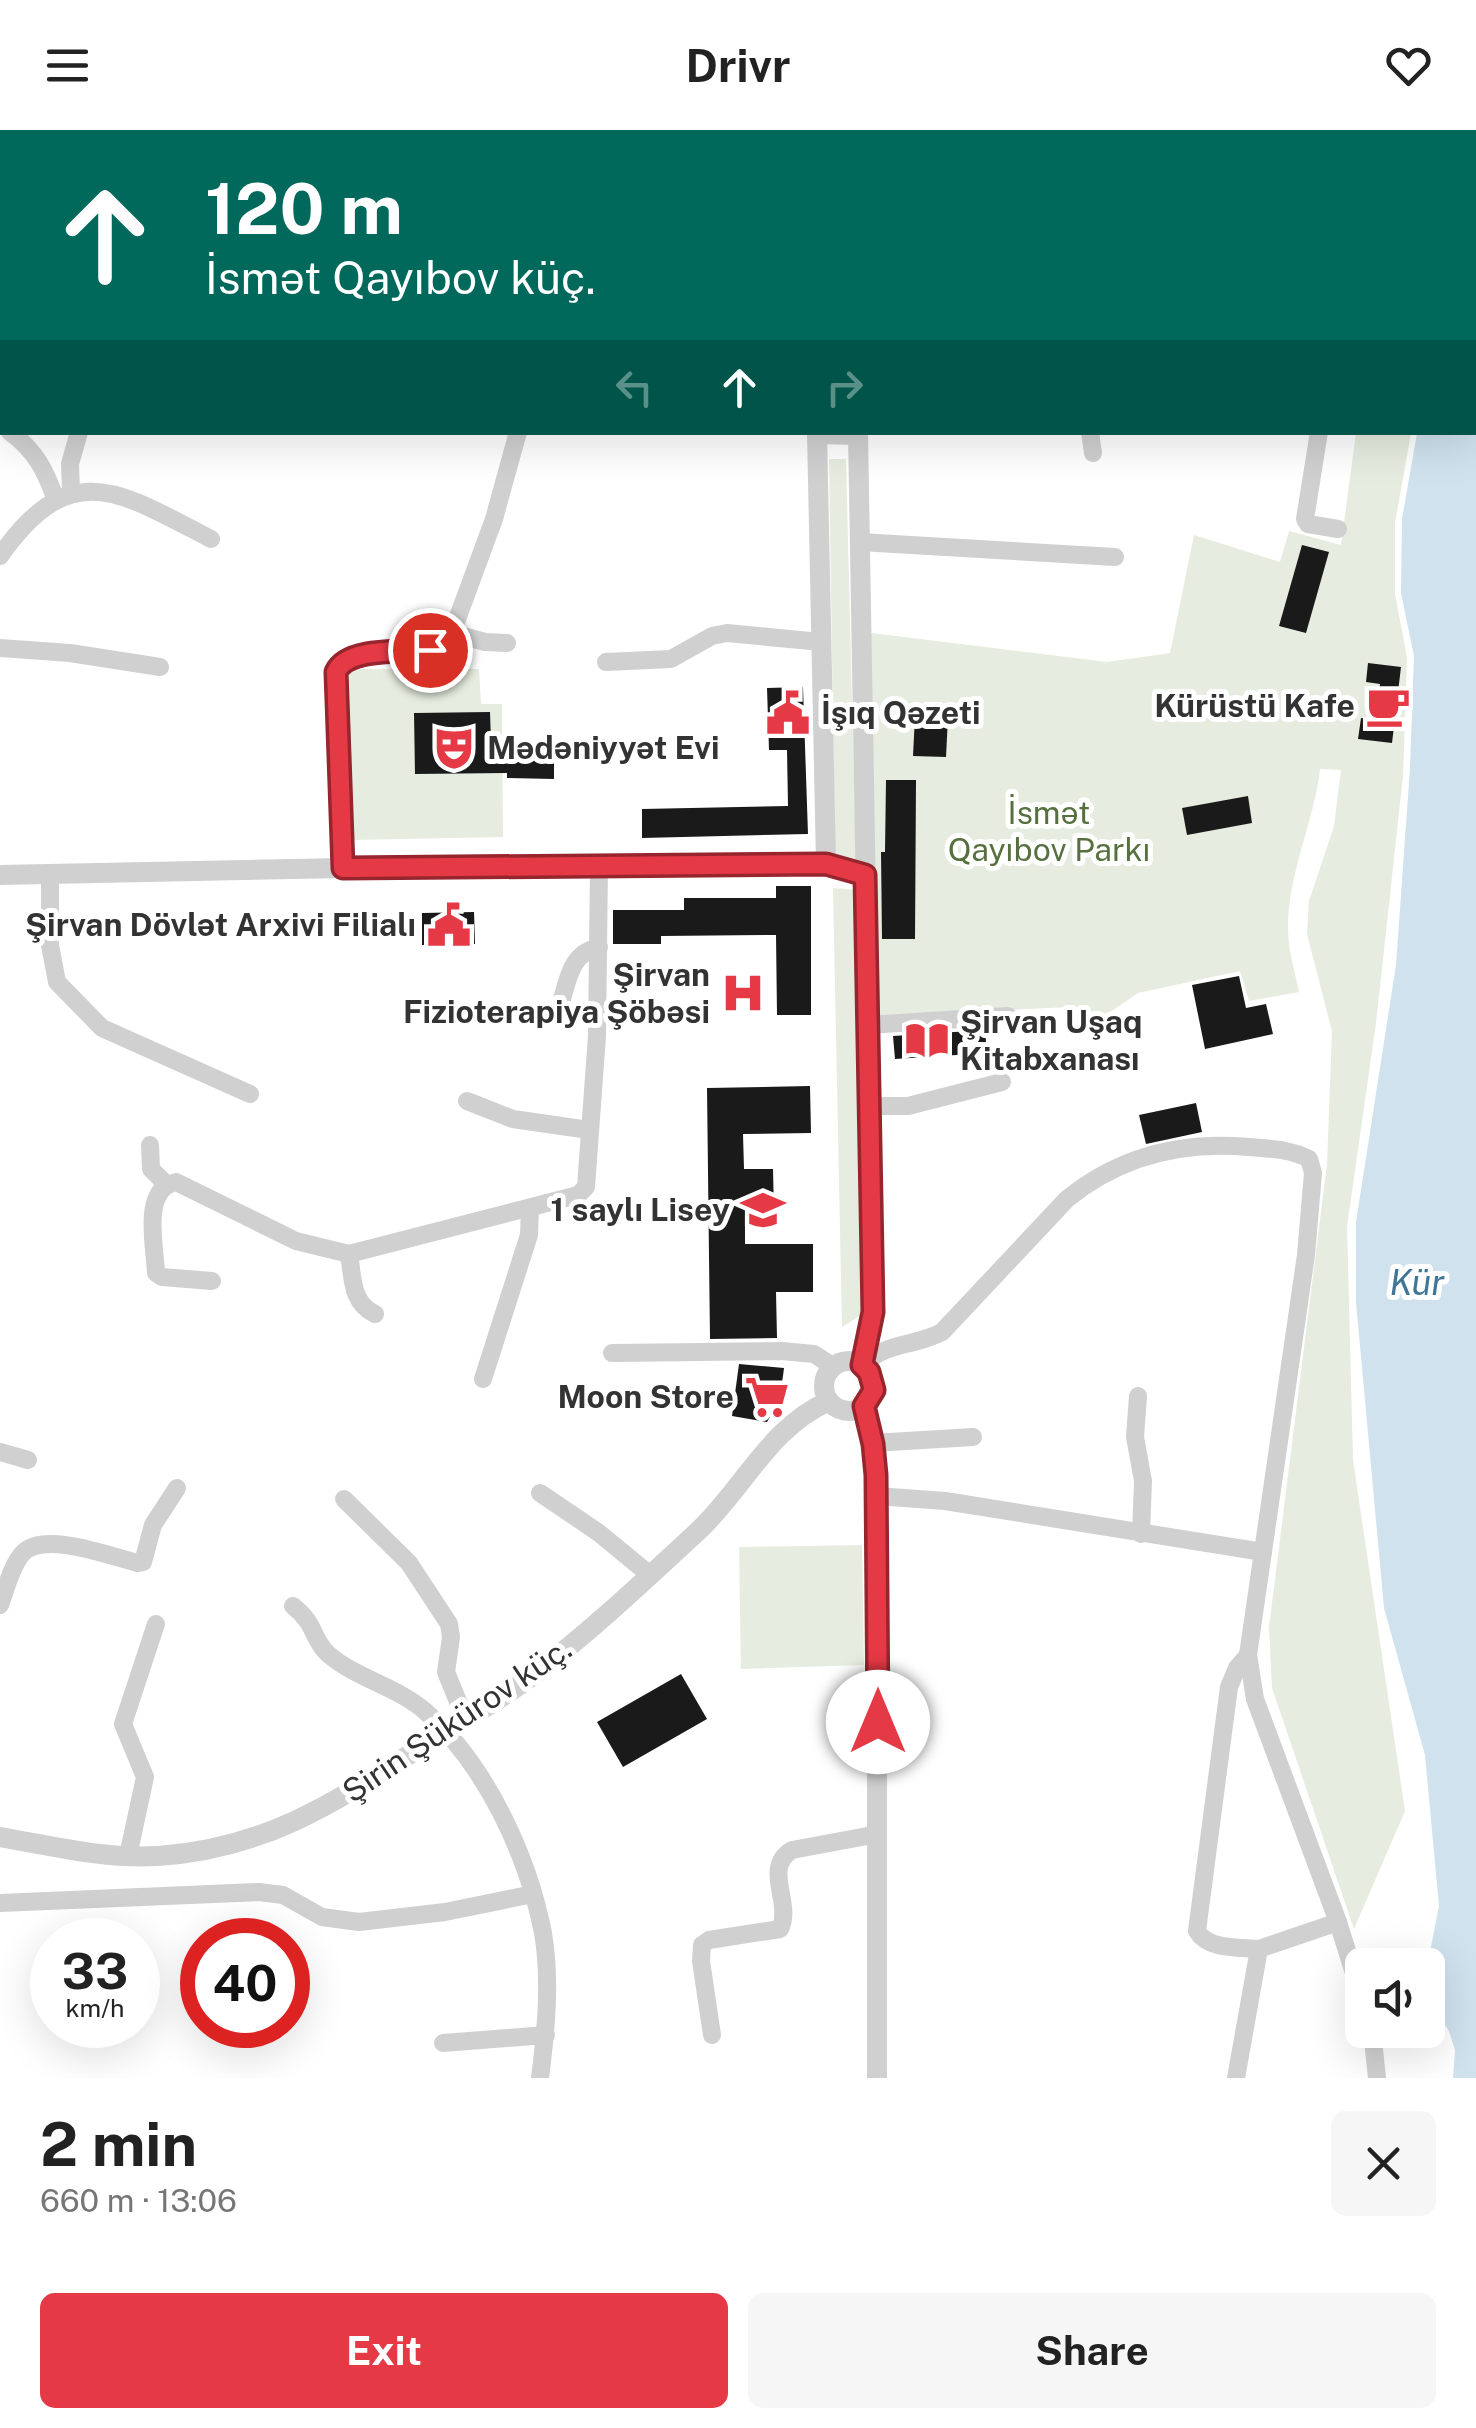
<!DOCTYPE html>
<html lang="en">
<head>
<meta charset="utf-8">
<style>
  body { margin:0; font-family:"Public Sans",sans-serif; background:#f6f6f6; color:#222; height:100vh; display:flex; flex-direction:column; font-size:38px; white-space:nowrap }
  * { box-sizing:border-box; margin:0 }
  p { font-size:32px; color:#767676 }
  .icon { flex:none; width:55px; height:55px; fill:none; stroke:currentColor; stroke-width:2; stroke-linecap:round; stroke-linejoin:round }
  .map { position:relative; height:1948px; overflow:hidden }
  .sheet { display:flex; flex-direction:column; background:#fff; flex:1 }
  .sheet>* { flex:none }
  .top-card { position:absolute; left:0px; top:0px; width:1478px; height:305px; box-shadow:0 10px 40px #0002; background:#00695c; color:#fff; overflow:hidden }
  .buttons { position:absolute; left:1345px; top:1818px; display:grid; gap:20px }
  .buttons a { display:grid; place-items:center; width:100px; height:100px; border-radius:15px; background:#fff; box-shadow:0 10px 40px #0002; font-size:50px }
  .speed { position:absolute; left:30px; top:1788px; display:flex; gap:20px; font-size:50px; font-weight:700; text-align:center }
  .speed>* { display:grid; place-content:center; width:130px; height:130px; border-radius:50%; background:#fff; box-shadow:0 10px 40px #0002; line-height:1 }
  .speed small { font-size:25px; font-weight:400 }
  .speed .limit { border:15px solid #d22; background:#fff; color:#111 }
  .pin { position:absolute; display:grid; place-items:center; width:85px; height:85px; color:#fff; margin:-42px; border:5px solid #fff; border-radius:50%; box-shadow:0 2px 10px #0007 }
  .me { position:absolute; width:110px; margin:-55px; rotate:0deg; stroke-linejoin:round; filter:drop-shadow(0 0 8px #0008) }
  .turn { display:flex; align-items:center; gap:35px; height:210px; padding:0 40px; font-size:45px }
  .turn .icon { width:130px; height:130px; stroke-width:2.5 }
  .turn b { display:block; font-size:70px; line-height:85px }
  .lanes { display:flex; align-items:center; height:95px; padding:0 40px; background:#0003; justify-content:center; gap:50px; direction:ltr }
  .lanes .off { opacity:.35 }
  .round { display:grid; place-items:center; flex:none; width:105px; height:105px; border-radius:15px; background:#f6f6f6 }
  .headline { display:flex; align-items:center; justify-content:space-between; height:170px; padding:0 40px }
  h1 { font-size:60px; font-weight:700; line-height:75px }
  .action { display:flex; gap:20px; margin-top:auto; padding:20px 40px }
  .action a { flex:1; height:115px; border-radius:15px; background:#e63946; color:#fff; font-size:40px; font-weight:700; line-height:115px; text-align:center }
  .action a+a { background:#f6f6f6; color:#222 }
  header { display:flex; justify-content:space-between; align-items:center; height:130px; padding:0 40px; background:#fff; font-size:45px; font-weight:700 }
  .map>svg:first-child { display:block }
  .green { fill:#e6ecdf }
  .water { fill:#cfe2ee }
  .building { fill:#1a1a1a }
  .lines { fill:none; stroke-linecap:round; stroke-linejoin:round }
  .minor { stroke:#d0d0d0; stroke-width:18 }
  .tertiary { stroke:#d0d0d0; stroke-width:20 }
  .route-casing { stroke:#96252e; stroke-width:25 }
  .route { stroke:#e63946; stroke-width:18 }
  .labels { text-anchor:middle; stroke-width:10; stroke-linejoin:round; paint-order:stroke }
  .poi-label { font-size:32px; font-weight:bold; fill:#333; stroke:#fff; text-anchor:end }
  .park-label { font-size:32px; fill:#56703f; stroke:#fff }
  .street-label { font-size:32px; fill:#333; stroke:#fff }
  .water-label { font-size:35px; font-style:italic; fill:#3f7597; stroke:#fff }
</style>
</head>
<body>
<header><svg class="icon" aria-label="menu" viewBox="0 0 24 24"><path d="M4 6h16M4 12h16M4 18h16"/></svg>Drivr<svg class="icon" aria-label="heart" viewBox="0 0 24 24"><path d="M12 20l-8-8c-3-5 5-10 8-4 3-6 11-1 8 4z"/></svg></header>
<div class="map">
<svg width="1476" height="1948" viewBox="0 0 1476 1948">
  <rect width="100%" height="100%" fill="#fff"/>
  <g class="green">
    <path d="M1356,303H1411L1395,393V464L1407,528L1403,646L1376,893L1347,1097L1353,1330L1405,1681L1354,1799L1272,1558L1269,1497L1327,1034L1332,901L1307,804L1309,771L1334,696L1341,640L1320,639C1314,693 1287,745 1288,800C1288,820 1295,842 1299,862L1249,871L1240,841L1138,863L1087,898L1071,877L875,886L871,503L1107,532L1170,523L1194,405L1280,432L1289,401L1341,415Z"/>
    <polygon points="829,329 846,329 856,731 835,724"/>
    <polygon points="347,539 479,539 481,574 502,574 503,707 350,710"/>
    <polygon points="833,758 857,760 864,1183 842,1197"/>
    <polygon points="862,1415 864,1535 741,1539 739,1417"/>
  </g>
  <polygon class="water" points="1476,27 1476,1948 1453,1948 1455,1920 1449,1901 1437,1883 1430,1859 1428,1832 1439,1776 1425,1625 1384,1478 1356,1172 1356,1092 1396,835 1410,638 1414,526 1401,463 1402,389 1417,303 1475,302"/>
  <g class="building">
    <polygon points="1302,415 1329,422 1306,503 1279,496"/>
    <polygon points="1368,533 1401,537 1392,613 1358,609 1361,588 1376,590 1380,554 1366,552"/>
    <polygon points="803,557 808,704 642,708 642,679 788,676 787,620 769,620 767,558"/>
    <polygon points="490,582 491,612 554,614 554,649 507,648 507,643 415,644 414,583"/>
    <polygon points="915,586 948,587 946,627 913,626"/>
    <polygon points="886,650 916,650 915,809 882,809 881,722 885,722"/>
    <polygon points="1248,666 1252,693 1187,705 1182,678"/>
    <polygon points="776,756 811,756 811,885 777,885 776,805 661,806 661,814 613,814 613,780 684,780 684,768 776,768"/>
    <polygon points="474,782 475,814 422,815 422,783"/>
    <polygon points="1239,846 1246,878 1266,874 1273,904 1205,919 1192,855"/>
    <polygon points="985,900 987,923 895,929 893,906"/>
    <polygon points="810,956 811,1003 743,1004 744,1039 773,1039 774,1082 745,1083 745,1114 813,1114 813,1162 776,1162 777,1208 710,1209 707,958"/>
    <polygon points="1196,973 1202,1002 1146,1014 1139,985"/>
    <polygon points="739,1234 784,1238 780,1269 767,1292 732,1286"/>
    <polygon points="681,1544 707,1589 623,1637 597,1592"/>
  </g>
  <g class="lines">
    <g class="minor">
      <polyline points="227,0 228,2"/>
      <polyline points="500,0 513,2"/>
      <polyline points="1397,0 1398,2"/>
      <polyline points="387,2 387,0"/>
      <polyline points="0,116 2,117"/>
      <path d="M10,302C36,321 45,340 56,370"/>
      <polyline points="1090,302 1093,323"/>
      <polyline points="1319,302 1305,389 1308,394 1338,399"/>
      <polyline points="71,362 70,334 79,302"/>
      <polyline points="860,412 1115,427"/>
      <path d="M0,426C71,325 120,362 211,409"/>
      <polyline points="452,503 485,512 507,513"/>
      <polyline points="0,518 70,523 160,537"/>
      <polyline points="606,532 671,529 712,506 727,503 821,512"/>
      <path d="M343,738L337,542C352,506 423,539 452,503L494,389L518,302"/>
      <polyline points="50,744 50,815 57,852 102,898 250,964"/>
      <path d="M562,869C569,845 572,823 599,817"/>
      <polyline points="868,895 1008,886"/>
      <polyline points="467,971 513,989 589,1000"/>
      <polyline points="869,976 908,976 1002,952"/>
      <polyline points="150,1015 151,1039 166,1054"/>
      <path d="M349,1124C353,1148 351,1173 375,1184"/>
      <path d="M212,1151L162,1147L156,1143C155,1116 141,1059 176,1052L296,1111L349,1124L578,1065L586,1057L597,906L599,736"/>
      <polyline points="612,1223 782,1221 814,1224 834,1237"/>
      <path d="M862,1235C891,1210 911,1218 942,1202L1067,1069C1120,1026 1182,1011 1249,1017C1271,1019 1290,1019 1309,1029L1313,1043L1306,1125L1248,1525L1255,1569L1338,1792L1362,1869"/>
      <polyline points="483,1249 529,1105 530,1078"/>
      <polyline points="1138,1266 1135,1307 1143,1351 1141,1404"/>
      <polyline points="873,1313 973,1307"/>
      <polyline points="0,1322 28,1330"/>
      <polyline points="540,1363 599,1403 650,1445"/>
      <polyline points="877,1366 945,1371 1263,1422"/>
      <polyline points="344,1369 409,1433 449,1494 451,1507 446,1542 459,1574 470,1586"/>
      <path d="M0,1475C6,1459 11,1437 22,1424C42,1400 110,1426 137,1433L143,1432L153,1395L177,1358"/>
      <path d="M293,1476C317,1495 311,1508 328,1524C357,1549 398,1557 426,1582C486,1635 528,1726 543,1803C551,1850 546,1901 540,1948"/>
      <path d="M1248,1525L1237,1538L1229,1557L1197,1801C1208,1820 1239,1817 1259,1819"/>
      <polyline points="128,1726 145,1647 123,1594 156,1494"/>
      <polyline points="0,1773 259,1762 283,1765 322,1787 359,1792 445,1782 533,1764"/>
      <polyline points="1372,1900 1377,1948"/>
      <path d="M712,1905L701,1831L702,1815L709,1810L780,1799C793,1773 762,1738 792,1720L878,1704"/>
      <polyline points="443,1913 546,1905"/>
      <polyline points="1236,1948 1259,1819 1338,1792"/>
    </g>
    <g class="tertiary">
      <polyline points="811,0 811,2"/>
      <polyline points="852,0 853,2"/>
      <polyline points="817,302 826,734"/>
      <polyline points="858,302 873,1183 862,1235"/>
      <polyline points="817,304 858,305"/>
      <polyline points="0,745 343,738 826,734 865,745"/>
      <circle cx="849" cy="1256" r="25"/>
      <polyline points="864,1277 873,1313 877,1366 877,1948"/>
      <path d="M0,1707C53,1716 103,1729 158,1726C265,1719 334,1673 421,1617C459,1592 500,1571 536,1543C592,1500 644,1451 696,1403C743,1360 768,1298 829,1271"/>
    </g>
  </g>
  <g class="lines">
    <g class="route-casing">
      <path id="route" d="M430,520C404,522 347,517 336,542L343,738L826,734L865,745L873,1182L862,1235L869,1242L874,1260L864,1276L873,1314L876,1345L878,1592"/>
    </g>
    <use href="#route" class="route"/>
  </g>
  <defs>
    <g id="cafe-bare" transform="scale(3.45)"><path d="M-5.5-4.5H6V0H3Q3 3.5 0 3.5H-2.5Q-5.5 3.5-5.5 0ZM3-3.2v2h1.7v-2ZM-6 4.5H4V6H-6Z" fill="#e63946" stroke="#fff" stroke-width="2.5" paint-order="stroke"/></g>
    <g id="civic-bare" transform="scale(3.45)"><path d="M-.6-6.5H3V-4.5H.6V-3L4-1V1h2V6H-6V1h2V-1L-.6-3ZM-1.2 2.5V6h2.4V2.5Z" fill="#e63946" stroke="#fff" stroke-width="2.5" paint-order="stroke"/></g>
    <g id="theatre-bare" transform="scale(3.45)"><path d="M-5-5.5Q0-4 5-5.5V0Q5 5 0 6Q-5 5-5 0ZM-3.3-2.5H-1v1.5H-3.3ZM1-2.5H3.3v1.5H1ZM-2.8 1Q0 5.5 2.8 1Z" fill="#e63946" stroke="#fff" stroke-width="2.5" paint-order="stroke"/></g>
    <g id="hospital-bare" transform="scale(3.45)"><path d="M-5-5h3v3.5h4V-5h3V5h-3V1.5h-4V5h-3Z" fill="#e63946" stroke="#fff" stroke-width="2.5" paint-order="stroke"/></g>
    <g id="library-bare" transform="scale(3.45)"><path d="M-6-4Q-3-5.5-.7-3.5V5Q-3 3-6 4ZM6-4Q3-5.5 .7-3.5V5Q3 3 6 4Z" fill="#e63946" stroke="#fff" stroke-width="2.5" paint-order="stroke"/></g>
    <g id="school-bare" transform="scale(3.45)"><path d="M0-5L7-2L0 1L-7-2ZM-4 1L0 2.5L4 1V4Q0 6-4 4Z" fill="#e63946" stroke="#fff" stroke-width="2.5" paint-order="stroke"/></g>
    <g id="supermarket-bare" transform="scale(3.45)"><path d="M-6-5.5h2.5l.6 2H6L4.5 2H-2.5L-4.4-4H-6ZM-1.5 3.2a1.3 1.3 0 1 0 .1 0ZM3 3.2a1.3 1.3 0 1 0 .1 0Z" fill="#e63946" stroke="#fff" stroke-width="2.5" paint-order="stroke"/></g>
  </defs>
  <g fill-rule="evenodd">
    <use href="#cafe-bare" x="1388" y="576"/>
    <use href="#civic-bare" x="788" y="583"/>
    <use href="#theatre-bare" x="454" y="618"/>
    <use href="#civic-bare" x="449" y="795"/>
    <use href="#hospital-bare" x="743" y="863"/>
    <use href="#library-bare" x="927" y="910"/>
    <use href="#school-bare" x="763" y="1080"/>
    <use href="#supermarket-bare" x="767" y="1267"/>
  </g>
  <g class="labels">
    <g class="poi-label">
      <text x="1355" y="587">Kürüstü Kafe</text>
      <text x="821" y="594" text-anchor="start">İşıq Qəzeti</text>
      <text x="487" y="629" text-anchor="start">Mədəniyyət Evi</text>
      <text x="416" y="806">Şirvan Dövlət Arxivi Filialı</text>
      <text x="710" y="856">Şirvan<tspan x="710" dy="37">Fizioterapiya Şöbəsi</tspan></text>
      <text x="960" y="903" text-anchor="start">Şirvan Uşaq<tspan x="960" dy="37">Kitabxanası</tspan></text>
      <text x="730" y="1091">1 saylı Lisey</text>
      <text x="734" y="1278">Moon Store</text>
    </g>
    <g class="park-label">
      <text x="1049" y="694">İsmət<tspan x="1049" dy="37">Qayıbov Parkı</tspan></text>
    </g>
    <g class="street-label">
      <text transform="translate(457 1590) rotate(-34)" y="11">Şirin Şükürov küç.</text>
    </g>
    <g class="water-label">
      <text x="1417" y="1165">Kür</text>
    </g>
  </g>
</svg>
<div class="buttons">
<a><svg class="icon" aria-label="sound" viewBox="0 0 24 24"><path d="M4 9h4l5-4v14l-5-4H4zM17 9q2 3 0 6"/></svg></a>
</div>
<div class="speed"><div>33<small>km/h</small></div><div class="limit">40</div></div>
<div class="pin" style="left:430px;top:520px;background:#d93025"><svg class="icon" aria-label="arrive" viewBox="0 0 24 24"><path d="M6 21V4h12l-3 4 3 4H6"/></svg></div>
<svg class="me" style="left:878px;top:1592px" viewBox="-20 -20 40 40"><circle r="19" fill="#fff"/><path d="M0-13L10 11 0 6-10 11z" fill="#e63946"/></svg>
<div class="top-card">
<div class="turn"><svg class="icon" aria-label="ahead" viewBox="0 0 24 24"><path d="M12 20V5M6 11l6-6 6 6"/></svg><div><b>120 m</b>İsmət Qayıbov küç.</div></div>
<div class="lanes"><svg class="icon off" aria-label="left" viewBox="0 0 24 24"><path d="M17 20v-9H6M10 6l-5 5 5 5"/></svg><svg class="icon" aria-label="ahead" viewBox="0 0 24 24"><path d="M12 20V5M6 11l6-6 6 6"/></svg><svg class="icon off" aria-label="right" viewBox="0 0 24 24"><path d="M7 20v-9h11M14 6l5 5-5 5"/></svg></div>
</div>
</div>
<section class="sheet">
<div class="headline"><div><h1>2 min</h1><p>660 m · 13:06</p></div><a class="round"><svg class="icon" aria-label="close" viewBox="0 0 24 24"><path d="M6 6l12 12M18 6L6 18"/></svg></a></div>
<div class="action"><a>Exit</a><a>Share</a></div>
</section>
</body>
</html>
